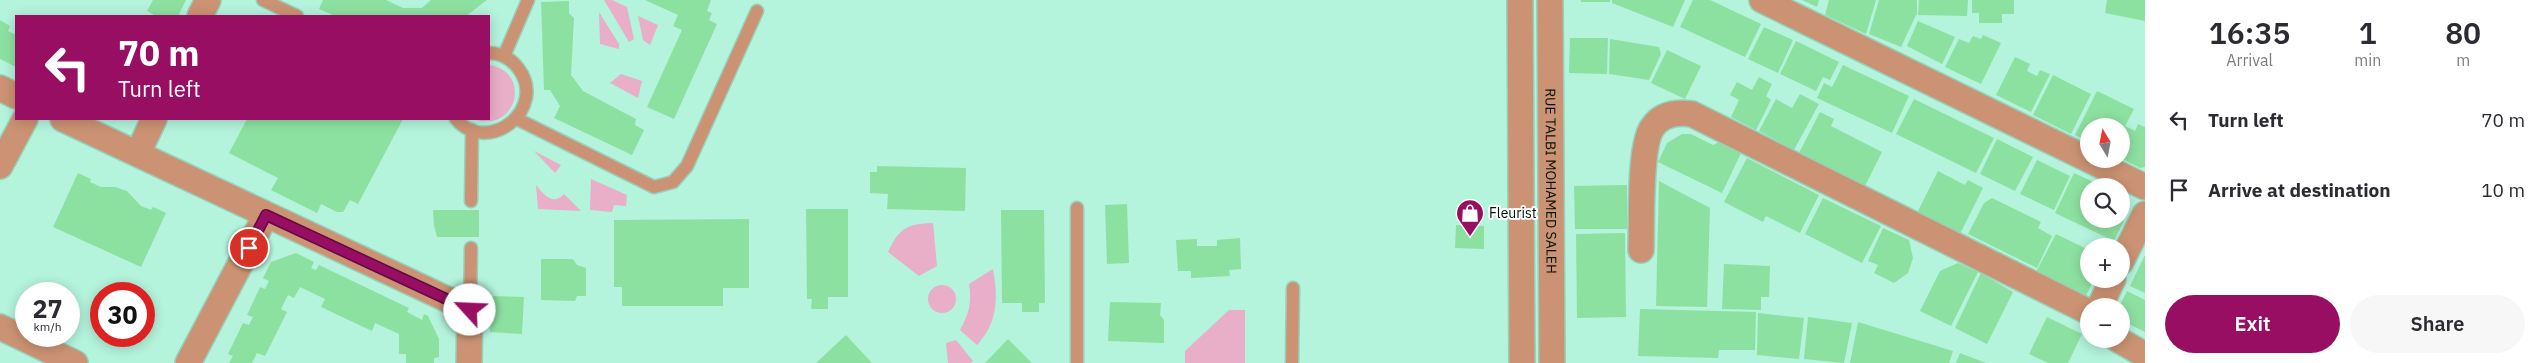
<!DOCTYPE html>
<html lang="en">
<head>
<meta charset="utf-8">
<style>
  body { margin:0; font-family:"IBM Plex Sans",sans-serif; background:#f7f7f7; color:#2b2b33; height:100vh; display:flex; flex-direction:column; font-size:19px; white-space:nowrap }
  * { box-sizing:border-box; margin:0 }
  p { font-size:16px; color:#7c7c81 }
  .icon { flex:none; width:28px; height:28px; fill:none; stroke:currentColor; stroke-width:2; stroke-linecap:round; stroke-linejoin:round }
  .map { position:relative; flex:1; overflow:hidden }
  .sheet { display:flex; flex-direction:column; background:#fff; width:400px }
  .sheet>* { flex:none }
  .guide { position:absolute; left:15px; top:15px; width:475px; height:105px; border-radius:0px; box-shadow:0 2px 12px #0003; background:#970e63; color:#fff; overflow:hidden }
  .needle { width:32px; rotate:350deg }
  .fabs { position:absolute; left:2080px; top:118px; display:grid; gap:10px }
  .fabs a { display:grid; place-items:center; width:50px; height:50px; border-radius:50%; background:#fff; box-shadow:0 2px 12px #0003; font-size:25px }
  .speed { position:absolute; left:15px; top:282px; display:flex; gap:10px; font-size:25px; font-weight:700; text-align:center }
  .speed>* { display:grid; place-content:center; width:65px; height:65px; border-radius:50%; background:#fff; box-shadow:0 2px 12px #0003; line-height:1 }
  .speed small { font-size:12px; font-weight:400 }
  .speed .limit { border:8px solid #d22; background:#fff; color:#111 }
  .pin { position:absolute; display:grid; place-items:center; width:42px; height:42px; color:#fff; margin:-21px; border:2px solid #fff; border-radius:50%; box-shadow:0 1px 5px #0007 }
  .me { position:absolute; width:55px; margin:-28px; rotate:295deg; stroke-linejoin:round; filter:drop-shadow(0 0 4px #0008) }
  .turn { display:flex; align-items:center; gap:18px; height:105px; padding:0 20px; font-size:22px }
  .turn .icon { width:65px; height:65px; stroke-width:2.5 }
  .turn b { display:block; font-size:35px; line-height:42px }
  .eta { display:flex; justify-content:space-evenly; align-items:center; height:85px; text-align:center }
  .eta b { font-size:30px; font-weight:600; line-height:35px }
  .button { display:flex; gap:10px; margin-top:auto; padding:10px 20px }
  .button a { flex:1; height:58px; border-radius:30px; background:#970e63; color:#fff; font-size:20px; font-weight:600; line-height:58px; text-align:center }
  .button a+a { background:#f7f7f7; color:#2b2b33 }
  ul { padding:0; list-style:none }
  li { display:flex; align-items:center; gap:15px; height:70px; padding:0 20px }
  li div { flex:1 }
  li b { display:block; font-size:19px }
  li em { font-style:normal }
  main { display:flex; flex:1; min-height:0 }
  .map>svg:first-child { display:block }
  .green { fill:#e9aec8 }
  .building { fill:#8de1a0 }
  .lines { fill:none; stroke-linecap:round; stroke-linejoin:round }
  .lane-casing { stroke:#97cfba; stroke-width:15 }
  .street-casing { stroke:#97cfba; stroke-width:28 }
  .lane { stroke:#cb9373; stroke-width:12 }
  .street { stroke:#cb9373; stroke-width:25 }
  .route-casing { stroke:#620940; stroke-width:12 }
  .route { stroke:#970e63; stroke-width:9 }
  .labels { text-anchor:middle; stroke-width:4; stroke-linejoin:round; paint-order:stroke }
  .street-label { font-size:14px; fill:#001009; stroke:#fff }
  .poi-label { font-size:14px; fill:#001009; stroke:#fff; text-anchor:start }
</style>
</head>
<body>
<main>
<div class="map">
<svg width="2145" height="363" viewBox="0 0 2145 363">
  <rect width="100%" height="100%" fill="#b4f3dc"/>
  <g class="green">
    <polygon points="604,0 612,0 627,7 634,39 629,42"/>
    <polygon points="599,12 619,44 619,49 600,44"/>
    <polygon points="638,16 658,25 650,45 643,40"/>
    <path d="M489,65C532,71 518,134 473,119H489Z"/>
    <polygon points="621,74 642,81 638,98 610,83"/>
    <polygon points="534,151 561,165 555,173"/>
    <polygon points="591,179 627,195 626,206 614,205 612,212 590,210"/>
    <path d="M536,185C544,195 553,206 564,194L581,211L538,209Z"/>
    <path d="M933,223L937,266L919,276L888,252C899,228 907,224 933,223Z"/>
    <path d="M993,269C998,298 998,322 977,345L960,330C969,314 972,302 969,284Z"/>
    <circle cx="942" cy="299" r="14"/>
    <polygon points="1229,310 1245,310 1245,363 1185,363 1185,351"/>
    <polygon points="956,340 973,361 971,363 948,363 946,343"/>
  </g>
  <g class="building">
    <polygon points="153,0 186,0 178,16 156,16 147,11"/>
    <polygon points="323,0 386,0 403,8 422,8 431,0 487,0 466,16 335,16 319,9"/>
    <polygon points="645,0 711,0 707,11 712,13 709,20 717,24 674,119 647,107 682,30 673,26 678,15"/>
    <rect x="1581" y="0" width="29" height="2"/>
    <polygon points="1612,0 1685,0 1673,27 1612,3"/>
    <polygon points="1693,0 1710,0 1761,24 1745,57 1680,27"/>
    <polygon points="1802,0 1819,0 1817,7"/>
    <polygon points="1829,0 1876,0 1866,34 1825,15"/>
    <polygon points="1879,0 1917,0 1917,13 1901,47 1869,34"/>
    <polygon points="1919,0 1968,0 1967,16 1918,15"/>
    <polygon points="1972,0 2014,0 2014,14 2002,14 2002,23 1979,23 1979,13 1972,13"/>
    <polygon points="2107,0 2145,0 2145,21 2105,13"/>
    <polygon points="569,1 569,13 574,18 571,75 583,91 636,119 635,125 644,130 632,155 554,118 560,106 550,90 544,90 541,2"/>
    <polygon points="0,20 10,26 8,31 16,35 16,67 0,59"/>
    <polygon points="1918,21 1955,37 1942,64 1907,46"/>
    <polygon points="1764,27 1793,40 1778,73 1748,59"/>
    <polygon points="1983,35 2001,43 1981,84 1945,67 1959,39 1969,43 1973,36 1981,39"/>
    <polygon points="1570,38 1608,38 1607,74 1569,73"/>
    <polygon points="1610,39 1659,47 1661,54 1649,80 1609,74"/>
    <polygon points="1796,41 1839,62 1830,80 1823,77 1816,91 1780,74"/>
    <polygon points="1667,50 1701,66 1685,99 1651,83"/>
    <polygon points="2015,57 2030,64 2027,71 2037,76 2040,70 2050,74 2031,112 1996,95"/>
    <polygon points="1843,65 1909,96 1892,133 1817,98 1824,83 1832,87"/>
    <polygon points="2053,75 2091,94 2071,134 2033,115"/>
    <polygon points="1759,77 1772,84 1766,96 1771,100 1756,130 1731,117 1739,100 1730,95 1737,82 1752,90"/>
    <polygon points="2097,91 2134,109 2125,126 2135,131 2138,124 2145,127 2145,167 2140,168 2121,158 2121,126 2089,126 2089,142 2075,135"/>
    <polygon points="1800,94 1819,104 1794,150 1759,131 1776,99 1792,108"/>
    <polygon points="1914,99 1994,138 1976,173 1896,134"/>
    <polygon points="1820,112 1834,119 1831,126 1882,152 1865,186 1799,153"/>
    <polygon points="247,119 403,119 358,204 350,200 343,212 337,212 321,204 317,213 271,190 278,178 229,153"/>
    <polygon points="1682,134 1691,134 1713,145 1719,142 1741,153 1722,193 1658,162 1667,143"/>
    <polygon points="1997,139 2033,157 2015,191 1980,174"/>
    <polygon points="1747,158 1819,195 1800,233 1766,216 1763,222 1724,202"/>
    <polygon points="2037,160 2070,176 2054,210 2020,194"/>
    <polygon points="877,166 966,168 965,211 887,209 888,194 870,193 870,172 877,172"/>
    <polygon points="1938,171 1965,185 1968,180 1983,188 1960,234 1917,213"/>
    <polygon points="78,173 91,179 90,182 101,187 115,187 127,191 141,206 151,210 153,207 166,213 141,267 53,227"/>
    <polygon points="2074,173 2102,186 2089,186 2089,219 2122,219 2124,221 2114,241 2055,213"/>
    <polygon points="1659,181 1710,208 1707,307 1656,306"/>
    <polygon points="1627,185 1627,229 1575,229 1574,186"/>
    <polygon points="1823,198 1881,226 1862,263 1805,234"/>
    <polygon points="1992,198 2041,222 2038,228 2052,236 2037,268 1968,234 1984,203"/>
    <polygon points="1127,204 1129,263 1107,264 1105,205"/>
    <polygon points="806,209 848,209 848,297 828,297 828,309 811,309 812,299 807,299"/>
    <polygon points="433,210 479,210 479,237 437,237 434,225"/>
    <polygon points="1001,210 1044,210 1045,303 1039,303 1039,312 1022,312 1022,303 1002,303"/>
    <polygon points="749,219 749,288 723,288 723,306 622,306 622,287 614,287 614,220"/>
    <polygon points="1456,225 1484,226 1484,249 1455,248"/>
    <polygon points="1883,228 1909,240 1913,258 1908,273 1894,283 1874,273 1878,265 1868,261"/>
    <polygon points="1625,233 1626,317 1577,318 1576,234"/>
    <polygon points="2056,234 2089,250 2089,279 2094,279 2086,296 2036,272"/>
    <polygon points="1240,238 1241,269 1229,270 1230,276 1191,278 1191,271 1178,271 1176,240 1197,239 1197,246 1217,246 1217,240"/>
    <polygon points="296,253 314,262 311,268 316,270 319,265 409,308 407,312 422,320 424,314 428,316 439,339 439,357 434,358 434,363 406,363 406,354 399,354 399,334 375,323 372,331 321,307 325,299 300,287 294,298 288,295 281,309 287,312 265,356 257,353 252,363 229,363 233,356 228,354 243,323 249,325 253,317 247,315 260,287 265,289 269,281 263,278 271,262"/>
    <polygon points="2145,255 2145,293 2130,286"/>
    <polygon points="541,259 573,259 577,265 586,268 586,296 577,296 575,301 541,300"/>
    <polygon points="1958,263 1978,272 1951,326 1920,311 1940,271"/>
    <polygon points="1724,264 1770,266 1769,297 1761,297 1761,310 1722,309"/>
    <polygon points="1981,273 2013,292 1987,344 1955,328"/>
    <polygon points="2127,291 2145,300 2145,332 2125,322 2121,303"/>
    <polygon points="492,296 524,297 522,334 490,332"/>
    <polygon points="1110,302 1161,303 1160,315 1164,320 1164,343 1108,341"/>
    <polygon points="1640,309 1756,312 1755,350 1719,350 1718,358 1638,356"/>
    <polygon points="1758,313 1804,318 1799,359 1757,355"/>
    <polygon points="1808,317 1852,323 1844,363 1804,359"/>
    <polygon points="2047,317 2082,334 2068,363 2048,363 2029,354"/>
    <polygon points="1858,322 1953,351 1949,363 1850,363"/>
    <polygon points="846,335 872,363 816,363"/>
    <polygon points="1008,339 1032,363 985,363"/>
    <polygon points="1960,353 1986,363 1956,363"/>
  </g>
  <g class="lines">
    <g class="lane-casing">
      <g id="lane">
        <polyline points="263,0 297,16"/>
        <polyline points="504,56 528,0"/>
        <path d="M456,119C488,157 549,108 518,68C511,59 501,53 489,53"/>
        <polyline points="517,119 654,187 673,182 687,166 757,11"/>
        <polyline points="471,201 472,130"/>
        <polyline points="1077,208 1077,363"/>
        <polyline points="470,310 471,248"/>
        <polyline points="1292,363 1293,288"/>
      </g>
    </g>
    <g class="street-casing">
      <g id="street">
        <polyline points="1520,0 1522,363"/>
        <path id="s1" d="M1550,0L1552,363"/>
        <polyline points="1762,0 2145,187"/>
        <polyline points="200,16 208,0"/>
        <polyline points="0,88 16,96"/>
        <polyline points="63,119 470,310 469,363"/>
        <polyline points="138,153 154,119"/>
        <polyline points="0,166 25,119"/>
        <path d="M1641,250C1642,224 1639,147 1652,128C1661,114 1677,112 1692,114L2089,312"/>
        <polyline points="2121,262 2145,214"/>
        <polyline points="2100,306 2113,279"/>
        <polyline points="0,327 75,363"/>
        <polyline points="2117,339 2145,355"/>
        <polyline points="188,363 266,215"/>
      </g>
    </g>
    <use href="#lane" class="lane"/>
    <use href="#street" class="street"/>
  </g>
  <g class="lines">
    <g class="route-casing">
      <polyline id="route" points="249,248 266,215 470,310"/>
    </g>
    <use href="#route" class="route"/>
  </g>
  <defs>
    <g id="shop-pin" transform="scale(1.4375)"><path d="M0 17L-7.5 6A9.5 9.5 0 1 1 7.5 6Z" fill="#970e63" stroke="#fff"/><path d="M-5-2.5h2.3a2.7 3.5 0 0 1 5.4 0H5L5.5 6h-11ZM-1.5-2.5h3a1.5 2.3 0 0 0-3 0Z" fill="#fff"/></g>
  </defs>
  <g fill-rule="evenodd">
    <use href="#shop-pin" x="1470" y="213"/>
  </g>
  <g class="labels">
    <g class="street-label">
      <text dy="5" stroke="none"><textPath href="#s1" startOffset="181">RUE TALBI MOHAMED SALEH</textPath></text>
    </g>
    <g class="poi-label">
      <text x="1489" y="218">Fleurist</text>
    </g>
  </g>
</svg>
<div class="fabs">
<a><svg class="needle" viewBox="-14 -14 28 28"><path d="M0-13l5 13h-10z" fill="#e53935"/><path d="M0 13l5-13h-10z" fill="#7c7c81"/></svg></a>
<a><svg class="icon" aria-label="search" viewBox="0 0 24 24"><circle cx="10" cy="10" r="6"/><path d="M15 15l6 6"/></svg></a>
<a>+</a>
<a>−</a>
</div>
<div class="speed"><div>27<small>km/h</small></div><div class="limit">30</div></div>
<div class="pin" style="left:249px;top:248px;background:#d93025"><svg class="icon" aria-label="arrive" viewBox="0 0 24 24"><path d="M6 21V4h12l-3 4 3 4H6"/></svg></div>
<svg class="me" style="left:470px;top:310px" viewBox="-20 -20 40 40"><circle r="19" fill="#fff"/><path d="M0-13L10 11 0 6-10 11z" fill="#970e63"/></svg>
<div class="guide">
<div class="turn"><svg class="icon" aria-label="left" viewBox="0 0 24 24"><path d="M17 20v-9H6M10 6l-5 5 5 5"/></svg><div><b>70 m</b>Turn left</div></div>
</div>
</div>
<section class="sheet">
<div class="eta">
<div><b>16:35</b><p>Arrival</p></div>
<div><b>1</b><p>min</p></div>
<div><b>80</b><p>m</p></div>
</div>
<ul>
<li><svg class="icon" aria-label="left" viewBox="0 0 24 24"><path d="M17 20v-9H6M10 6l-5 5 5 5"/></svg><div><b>Turn left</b></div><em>70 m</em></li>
<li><svg class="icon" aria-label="arrive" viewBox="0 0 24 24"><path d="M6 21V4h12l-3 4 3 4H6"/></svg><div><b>Arrive at destination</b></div><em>10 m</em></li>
</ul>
<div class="button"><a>Exit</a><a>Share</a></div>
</section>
</main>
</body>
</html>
